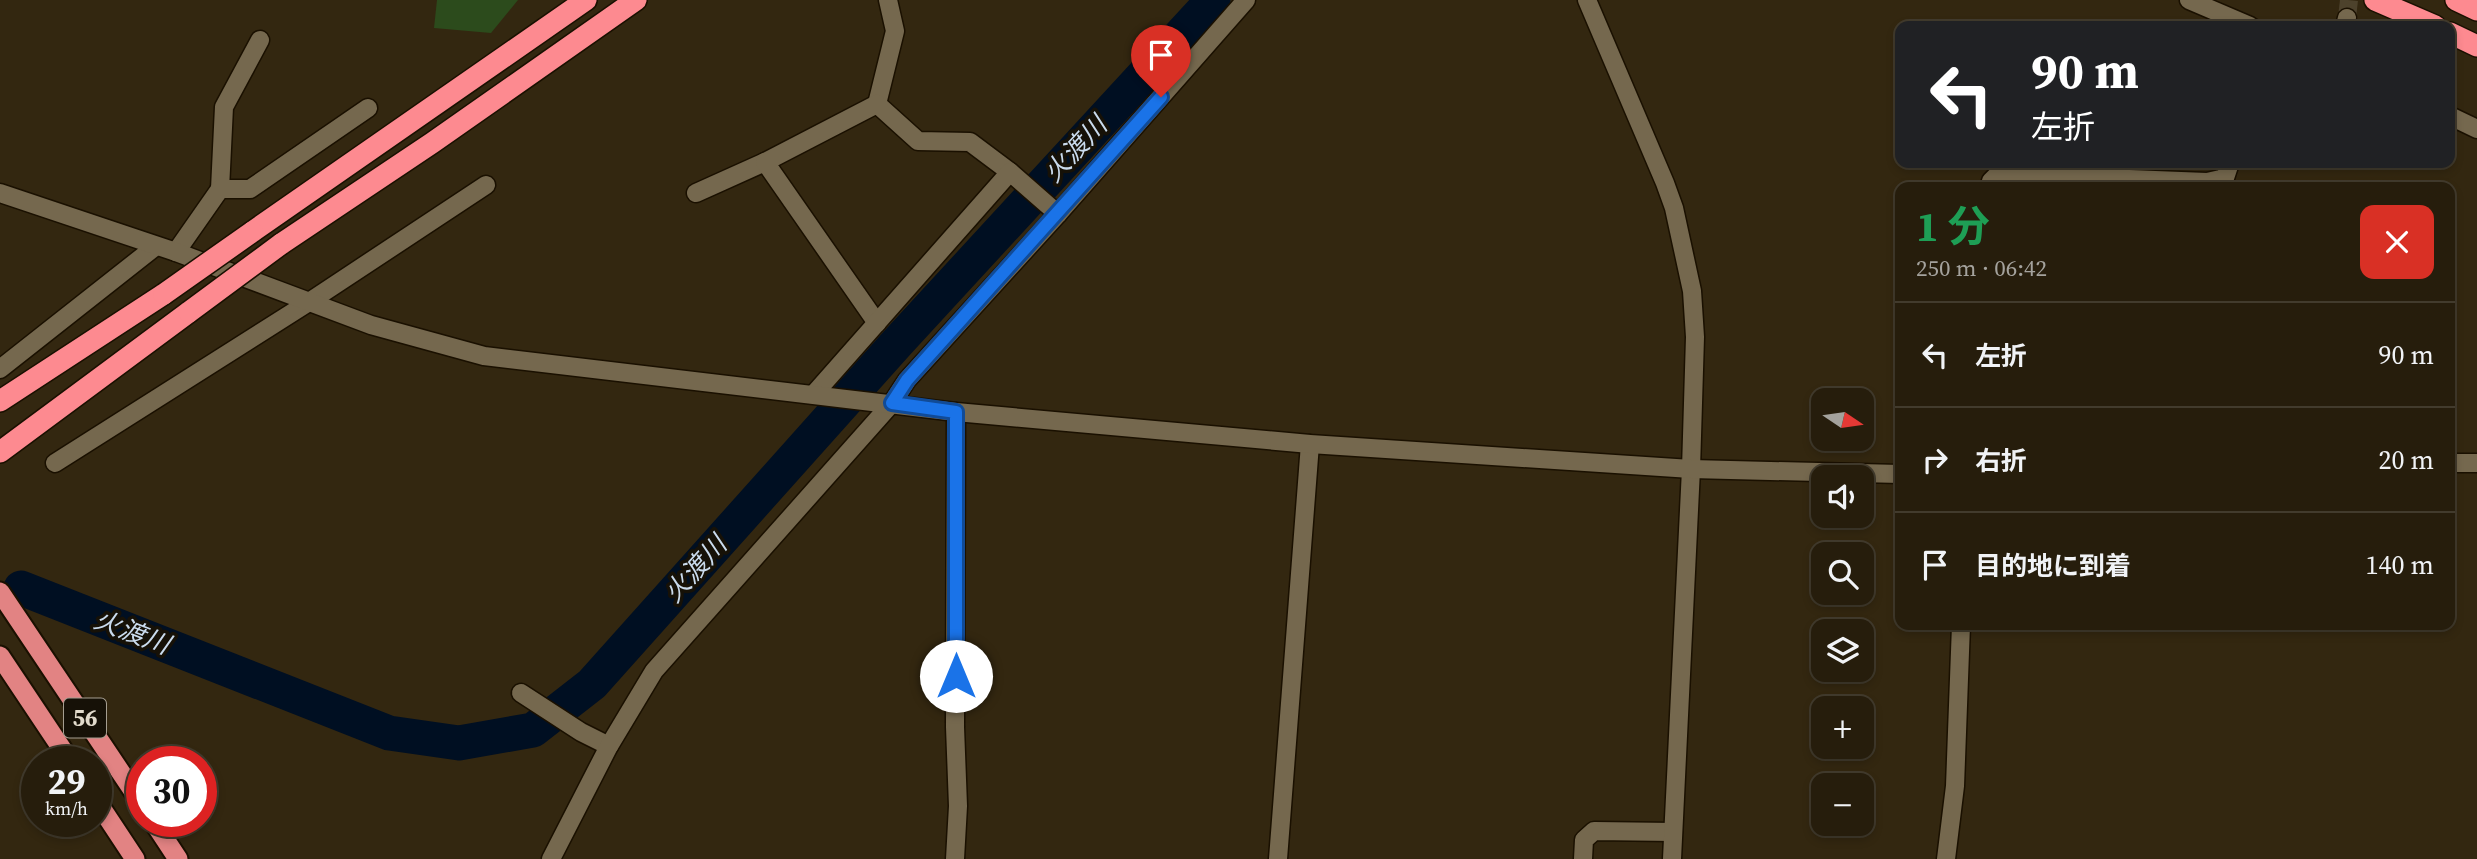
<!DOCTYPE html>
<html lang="ja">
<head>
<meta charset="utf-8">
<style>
  body { margin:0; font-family:"Source Serif 4","Noto Sans JP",serif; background:#322a1a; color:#f1f3f6; height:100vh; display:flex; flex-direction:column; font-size:26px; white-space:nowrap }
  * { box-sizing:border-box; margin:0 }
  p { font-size:23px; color:#a4a29d }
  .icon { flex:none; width:38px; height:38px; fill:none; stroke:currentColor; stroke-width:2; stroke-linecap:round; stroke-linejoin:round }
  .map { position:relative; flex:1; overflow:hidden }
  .details { position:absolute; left:1895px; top:182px; width:560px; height:448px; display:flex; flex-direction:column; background:#261d0c; border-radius:14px; box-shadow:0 4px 10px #0003,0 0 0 2px #423b2d }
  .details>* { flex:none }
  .guide { position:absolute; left:1895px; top:21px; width:560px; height:147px; border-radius:14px; box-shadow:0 4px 10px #0003,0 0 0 2px #423b2d; background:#202124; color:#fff; overflow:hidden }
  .needle { width:46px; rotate:103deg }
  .buttons { position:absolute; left:1811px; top:388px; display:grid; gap:14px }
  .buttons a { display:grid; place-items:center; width:63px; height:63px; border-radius:14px; background:#261d0c; box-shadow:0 4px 10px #0003,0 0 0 2px #423b2d; font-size:35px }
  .speed { position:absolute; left:21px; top:746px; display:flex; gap:14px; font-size:35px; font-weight:700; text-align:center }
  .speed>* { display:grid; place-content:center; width:91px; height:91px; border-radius:50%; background:#261d0c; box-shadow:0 4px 10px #0003,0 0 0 2px #423b2d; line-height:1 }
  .speed small { font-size:18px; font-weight:400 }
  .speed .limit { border:10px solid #d22; background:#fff; color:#111 }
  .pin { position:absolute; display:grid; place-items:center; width:60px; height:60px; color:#fff; margin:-72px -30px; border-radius:50% 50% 50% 0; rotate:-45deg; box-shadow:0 0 7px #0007 }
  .pin .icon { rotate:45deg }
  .me { position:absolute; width:77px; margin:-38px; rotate:0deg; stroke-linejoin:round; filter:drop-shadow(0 0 5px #0008) }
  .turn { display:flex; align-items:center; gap:24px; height:147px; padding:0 21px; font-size:32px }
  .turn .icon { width:91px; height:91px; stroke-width:2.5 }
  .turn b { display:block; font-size:49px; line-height:60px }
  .round { display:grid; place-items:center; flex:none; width:74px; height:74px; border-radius:14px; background:#322a1a }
  .overview { display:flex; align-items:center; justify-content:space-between; height:119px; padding:0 21px }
  h1 { font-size:42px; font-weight:700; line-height:52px; color:#1e9e55 }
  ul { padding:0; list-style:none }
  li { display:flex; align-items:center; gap:21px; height:105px; padding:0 21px; border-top:2px solid #423b2d }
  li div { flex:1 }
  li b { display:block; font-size:26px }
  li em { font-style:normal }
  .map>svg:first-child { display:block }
  .green { fill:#2c4b1c }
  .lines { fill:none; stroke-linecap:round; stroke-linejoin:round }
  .river { stroke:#000f22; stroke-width:35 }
  .minor-tunnel { stroke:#4d422c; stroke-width:18; stroke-dasharray:18 9; stroke-linecap:butt }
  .minor-casing { stroke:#1a1000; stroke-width:21 }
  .tertiary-casing { stroke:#1a1000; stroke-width:21 }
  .trunk-casing { stroke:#1a1000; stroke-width:23 }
  .motorway-casing { stroke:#1a1000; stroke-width:24 }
  .minor { stroke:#75684e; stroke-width:18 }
  .tertiary { stroke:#75684e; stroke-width:18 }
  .trunk { stroke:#e28383; stroke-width:19 }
  .motorway { stroke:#fd8a90; stroke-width:21 }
  .motorway-bridge-casing { stroke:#1a1000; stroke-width:24; stroke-linecap:butt }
  .motorway-bridge { stroke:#fd8a90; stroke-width:21 }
  .route-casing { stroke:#114b97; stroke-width:18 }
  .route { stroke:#1a73e8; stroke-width:12 }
  .labels { text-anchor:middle; stroke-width:7; stroke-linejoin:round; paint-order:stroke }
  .shield { fill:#161107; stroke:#a59e91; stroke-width:2 }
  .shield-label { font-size:23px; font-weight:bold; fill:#e2dbcc }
  .water-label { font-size:26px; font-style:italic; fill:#cadbed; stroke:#161107 }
</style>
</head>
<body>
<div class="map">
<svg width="2477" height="859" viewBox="0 0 2477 859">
  <rect width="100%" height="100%" fill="#332710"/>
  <polygon class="green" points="437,0 518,0 491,33 434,28"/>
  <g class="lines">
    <polyline class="river" points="21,588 389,733 459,743 533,730 592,684 897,343 1213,0"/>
    <polyline class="minor-tunnel" points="2347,18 2349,0"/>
    <g class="minor-casing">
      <g id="minor">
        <polyline points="2189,0 2250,26"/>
        <polyline points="2345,26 2347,18"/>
        <polyline points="877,104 895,31 888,0"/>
        <polyline points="2450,116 2477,129"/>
        <polyline points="1990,187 1991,181 1998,174 2207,182 2225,178 2230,163"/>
        <polyline points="220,189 224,107 260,40"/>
        <polyline points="696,193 765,162"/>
        <polyline points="176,252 220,189 250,189 368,108"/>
        <polyline points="877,323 765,162 877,104 918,141 970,142 1010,172"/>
        <polyline points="0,369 156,246"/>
        <polyline points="814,394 1010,172 1058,214"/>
        <polyline points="55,463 309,302 486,185"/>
        <polyline points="521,693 581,732 609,746"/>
        <polyline points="551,859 609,746 654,671 892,403 907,380 1058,214 1246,0"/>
        <polyline points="955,859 958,806 955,727 956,412"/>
        <polyline points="1278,859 1310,444"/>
        <polyline points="1583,859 1584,840 1594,831 1673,832"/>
        <polyline points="1946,859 1955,786 1961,625"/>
      </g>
    </g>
    <g class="tertiary-casing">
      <g id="tertiary">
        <polyline points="1587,0 1665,183 1674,208 1692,291 1695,337 1691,469 1672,859"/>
        <polyline points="0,193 176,252 371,325 484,356 956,412 1310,444 1691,469 1900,474"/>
        <polyline points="2450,463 2477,463"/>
      </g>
    </g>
    <g class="trunk-casing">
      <g id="trunk">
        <polyline points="0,592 142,804"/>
        <polyline points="0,656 70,761"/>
        <polyline points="96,800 135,859"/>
        <polyline points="153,821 178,859"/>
      </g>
    </g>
    <g class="motorway-casing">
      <g id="motorway">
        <polyline points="2375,0 2435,26"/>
        <polyline points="2456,0 2477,10"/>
        <polyline points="2450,33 2477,46"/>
        <polyline points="252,232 586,0"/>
        <polyline points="281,244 432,143 636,0"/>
        <polyline points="0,401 164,294"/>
        <polyline points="0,452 189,312"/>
      </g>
    </g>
    <use href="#minor" class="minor"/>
    <use href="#tertiary" class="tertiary"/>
    <use href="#trunk" class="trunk"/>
    <use href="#motorway" class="motorway"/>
    <g class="motorway-bridge-casing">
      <g id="motorway-bridge">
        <polyline points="164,294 252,232"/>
        <polyline points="189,312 281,244"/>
      </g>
    </g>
    <use href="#motorway-bridge" class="motorway-bridge"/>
  </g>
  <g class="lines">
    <g class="route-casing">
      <polyline id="route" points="956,676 956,412 892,403 907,380 1161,97"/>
    </g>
    <use href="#route" class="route"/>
  </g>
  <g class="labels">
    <rect class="shield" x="64" y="698.5" width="42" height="39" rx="5"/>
    <g class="shield-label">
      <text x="85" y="726">56</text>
    </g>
    <g class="water-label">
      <text transform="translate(1075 149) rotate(-47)" y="9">火渡川</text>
      <text transform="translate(695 569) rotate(-48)" y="9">火渡川</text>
      <text transform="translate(132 632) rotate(21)" y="9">火渡川</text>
    </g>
  </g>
</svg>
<div class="buttons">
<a><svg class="needle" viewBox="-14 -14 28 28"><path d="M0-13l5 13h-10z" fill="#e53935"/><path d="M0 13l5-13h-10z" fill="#a4a29d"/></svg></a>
<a><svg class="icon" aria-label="sound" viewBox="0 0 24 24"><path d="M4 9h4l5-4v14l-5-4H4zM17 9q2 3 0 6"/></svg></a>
<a><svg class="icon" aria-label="search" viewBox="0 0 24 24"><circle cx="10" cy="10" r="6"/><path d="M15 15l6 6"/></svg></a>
<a><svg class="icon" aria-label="layers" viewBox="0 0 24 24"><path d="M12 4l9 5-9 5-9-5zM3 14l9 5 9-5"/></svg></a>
<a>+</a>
<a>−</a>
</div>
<div class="speed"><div>29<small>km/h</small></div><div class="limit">30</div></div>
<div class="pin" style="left:1161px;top:97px;background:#d93025"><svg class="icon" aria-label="arrive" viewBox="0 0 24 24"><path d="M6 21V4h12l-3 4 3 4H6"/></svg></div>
<svg class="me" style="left:956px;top:676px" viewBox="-20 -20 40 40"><circle r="19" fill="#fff"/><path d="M0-13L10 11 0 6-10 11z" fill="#1a73e8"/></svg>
<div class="guide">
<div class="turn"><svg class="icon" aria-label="left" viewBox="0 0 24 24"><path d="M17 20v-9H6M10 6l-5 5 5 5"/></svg><div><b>90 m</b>左折</div></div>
</div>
<section class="details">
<div class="overview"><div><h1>1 分</h1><p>250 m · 06:42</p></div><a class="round" style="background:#d93025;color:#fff"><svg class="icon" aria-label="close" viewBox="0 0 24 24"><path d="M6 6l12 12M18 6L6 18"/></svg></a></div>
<ul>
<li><svg class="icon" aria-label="left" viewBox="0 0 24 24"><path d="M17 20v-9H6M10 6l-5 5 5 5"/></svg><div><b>左折</b></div><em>90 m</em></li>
<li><svg class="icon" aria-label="right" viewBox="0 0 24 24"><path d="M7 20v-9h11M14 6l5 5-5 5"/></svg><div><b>右折</b></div><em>20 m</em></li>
<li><svg class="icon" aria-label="arrive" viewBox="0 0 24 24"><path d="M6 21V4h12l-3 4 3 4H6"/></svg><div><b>目的地に到着</b></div><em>140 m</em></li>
</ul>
</section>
</div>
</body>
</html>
